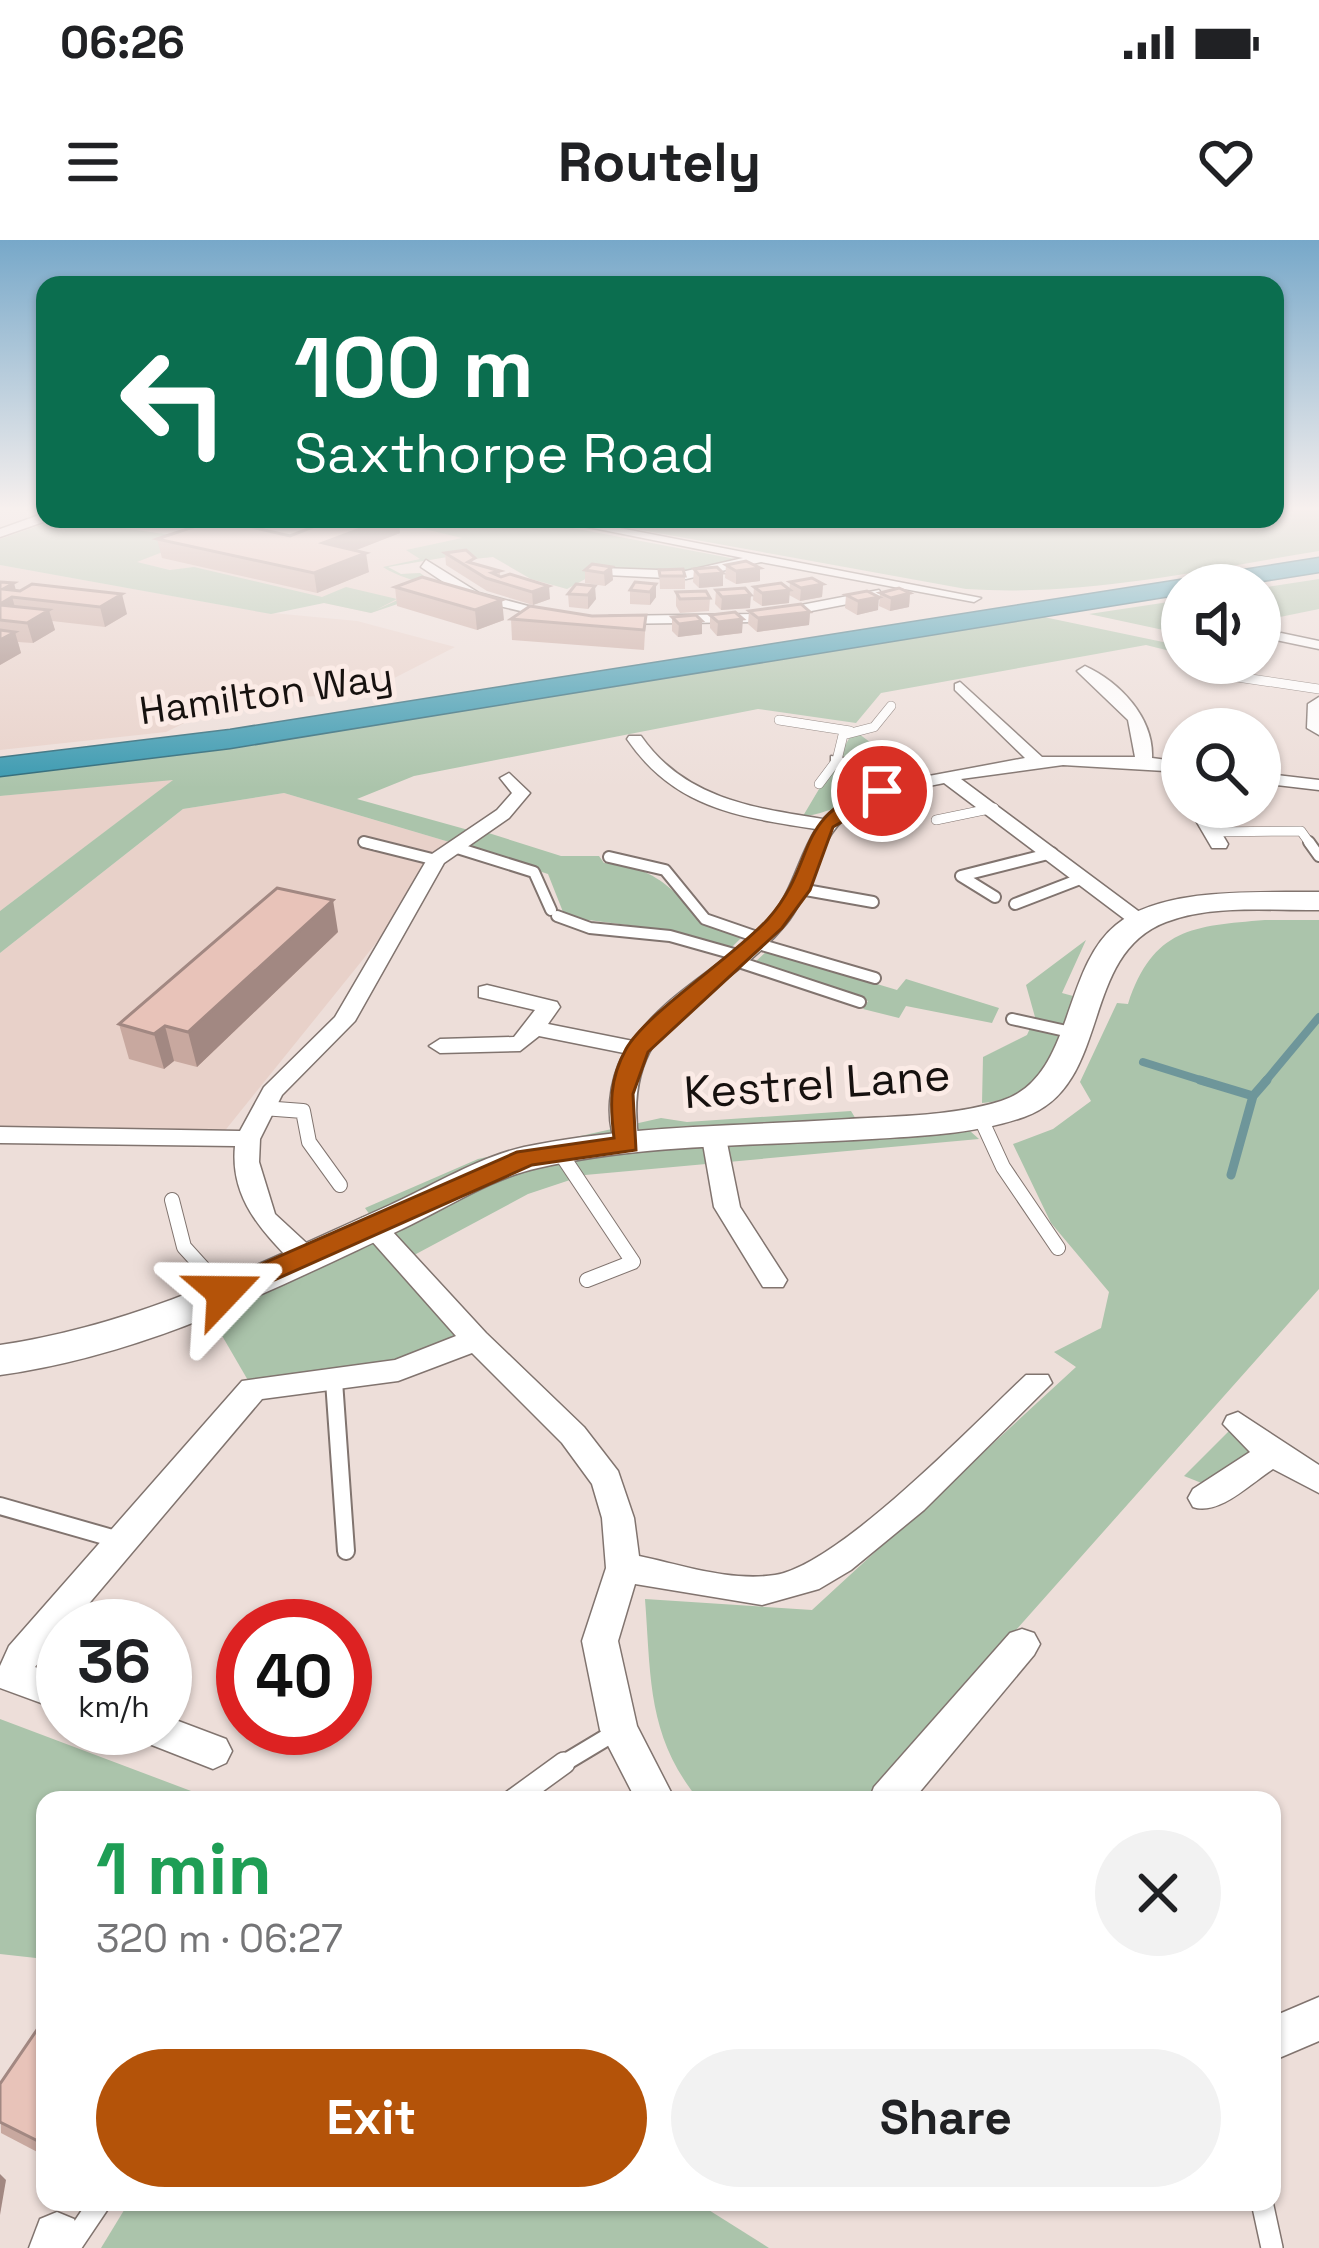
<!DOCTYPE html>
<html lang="en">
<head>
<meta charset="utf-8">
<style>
  body { margin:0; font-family:"Space Grotesk",sans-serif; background:#f2f2f2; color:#202124; height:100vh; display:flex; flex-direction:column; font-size:45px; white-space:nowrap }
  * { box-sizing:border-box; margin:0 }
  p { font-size:39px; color:#757577 }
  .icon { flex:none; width:66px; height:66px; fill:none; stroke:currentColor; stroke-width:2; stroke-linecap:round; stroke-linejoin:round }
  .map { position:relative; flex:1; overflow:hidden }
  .drawer { position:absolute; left:36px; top:1551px; width:1245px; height:420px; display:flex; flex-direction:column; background:#fff; border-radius:24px; box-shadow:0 3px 9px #0004 }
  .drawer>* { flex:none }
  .guide { position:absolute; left:36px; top:36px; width:1248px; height:252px; border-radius:24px; box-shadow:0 3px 9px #0004; background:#0b6e4f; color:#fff; overflow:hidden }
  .fabs { position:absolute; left:1161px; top:324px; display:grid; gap:24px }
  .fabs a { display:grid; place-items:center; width:120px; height:120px; border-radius:50%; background:#fff; box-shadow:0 3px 9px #0004; font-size:60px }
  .speed { position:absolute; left:36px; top:1359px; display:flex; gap:24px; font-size:60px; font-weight:700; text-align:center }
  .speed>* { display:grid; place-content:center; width:156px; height:156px; border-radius:50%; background:#fff; box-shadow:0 3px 9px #0004; line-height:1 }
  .speed small { font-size:30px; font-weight:400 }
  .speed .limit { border:18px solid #d22; background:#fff; color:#111 }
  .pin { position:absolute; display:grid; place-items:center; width:102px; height:102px; color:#fff; margin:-51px; border:6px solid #fff; border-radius:50%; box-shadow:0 3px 12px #0007 }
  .me { position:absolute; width:132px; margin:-66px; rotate:67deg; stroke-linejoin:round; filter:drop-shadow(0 0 9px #0008) }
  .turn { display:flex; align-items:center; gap:42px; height:252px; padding:0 60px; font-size:54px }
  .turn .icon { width:156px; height:156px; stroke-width:2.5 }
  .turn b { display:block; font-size:84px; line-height:102px }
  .round { display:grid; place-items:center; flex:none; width:126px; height:126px; border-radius:63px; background:#f2f2f2 }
  .head { display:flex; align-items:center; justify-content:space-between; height:204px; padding:0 60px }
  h1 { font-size:72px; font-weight:700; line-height:90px; color:#1e9e55 }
  .primary-button { display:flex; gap:24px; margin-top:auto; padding:24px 60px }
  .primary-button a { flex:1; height:138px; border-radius:72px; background:#b45309; color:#fff; font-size:48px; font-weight:700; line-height:138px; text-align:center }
  .primary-button a+a { background:#f2f2f2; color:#202124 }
  .status { display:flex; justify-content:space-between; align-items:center; height:84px; padding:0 60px; background:#fff; direction:ltr }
  .status svg { height:33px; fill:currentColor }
  header { display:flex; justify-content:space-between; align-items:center; height:156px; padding:0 60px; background:#fff; font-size:54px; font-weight:700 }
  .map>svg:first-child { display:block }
  .built { fill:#e8d1c9 }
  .green { fill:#abc4ab }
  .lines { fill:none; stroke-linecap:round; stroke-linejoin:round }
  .stream-far1 { stroke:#6e969a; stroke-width:8 }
  .stream { stroke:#6e969a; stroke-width:9 }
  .lane-far4-casing { stroke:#81746f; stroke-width:10 }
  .lane-far3-casing { stroke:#81746f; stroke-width:14 }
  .lane-far2-casing { stroke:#81746f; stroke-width:16 }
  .lane-far1-casing { stroke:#81746f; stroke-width:20 }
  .lane-casing { stroke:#81746f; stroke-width:24 }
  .street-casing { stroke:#81746f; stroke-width:3 }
  .secondary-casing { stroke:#81746f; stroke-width:3 }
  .highway-casing { stroke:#2d6978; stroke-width:3 }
  .lane-far4 { stroke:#fff; stroke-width:9 }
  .lane-far3 { stroke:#fff; stroke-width:10 }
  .lane-far2 { stroke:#fff; stroke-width:14 }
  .lane-far1 { stroke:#fff; stroke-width:16 }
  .lane { stroke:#fff; stroke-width:21 }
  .street { fill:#fff; fill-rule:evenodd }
  .secondary { fill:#fff; fill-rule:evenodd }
  .highway { fill:#3999b0; fill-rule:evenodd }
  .wall { fill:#c8a89f }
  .shaded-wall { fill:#a28882 }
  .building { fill:#e8c3b9; stroke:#a28882; stroke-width:3 }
  .route { fill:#b45309; stroke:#753606; stroke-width:3 }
  .labels { text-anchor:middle; stroke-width:10; stroke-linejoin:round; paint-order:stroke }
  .far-street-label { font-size:39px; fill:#16110f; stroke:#fbebe6 }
  .street-label { font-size:45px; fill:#16110f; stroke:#fbebe6 }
</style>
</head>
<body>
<div class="status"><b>06:26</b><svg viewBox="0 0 49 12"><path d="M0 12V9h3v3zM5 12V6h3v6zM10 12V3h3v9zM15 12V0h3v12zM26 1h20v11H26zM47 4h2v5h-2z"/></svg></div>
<header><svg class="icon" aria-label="menu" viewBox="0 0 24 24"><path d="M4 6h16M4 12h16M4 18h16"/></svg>Routely<svg class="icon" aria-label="heart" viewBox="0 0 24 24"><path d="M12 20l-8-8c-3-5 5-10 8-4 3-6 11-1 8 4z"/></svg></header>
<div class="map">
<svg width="1319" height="2008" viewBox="0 0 1319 2008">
  <rect width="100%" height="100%" fill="#edded9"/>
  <g class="built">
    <polygon points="246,279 525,279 634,300 607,327 567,349 531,339 493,317 464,320 459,315 388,327 401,334 420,333 429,341 407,359 371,373 135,322"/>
    <polygon points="0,325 262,372 357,381 455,407 359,456 237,457 166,492 0,510"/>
    <polygon points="175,539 0,671 0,556"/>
    <polygon points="284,553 456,604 219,898 0,894 0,713 183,569"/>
  </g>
  <g class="green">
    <path d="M1275,267H1319V311C1203,330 1084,357 966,349L580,279H1275Z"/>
    <path d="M58,279L172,295L202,283L224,288L137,322L170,330L194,327L322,357L346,347L397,359L376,370L428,346C418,341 396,336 383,327L420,319L406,310L462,298L383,279H525L741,320L683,332L607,327L567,349L531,339L493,317L464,320L459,315L388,327L401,334L420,333L442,349L371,373L324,363L271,374L0,325V299Z"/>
    <polygon points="1319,339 1319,369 1260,381 1260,348"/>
    <polygon points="1182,360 1182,394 1089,374"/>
    <polygon points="1020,372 1182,406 1182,414 1146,405 881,453 856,483 758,469 414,536 357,559 472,591 456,604 284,553 183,569 0,713 0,671 173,540 0,556 0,528"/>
    <path d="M859,494L919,538C893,545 818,578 803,576L850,497Z"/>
    <path d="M479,590L561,616H599L604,623C680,628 676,676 742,697L725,714L635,686L565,677L548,634L462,606Z"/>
    <path d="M1265,680H1319V1049L865,1560H699C647,1497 651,1437 645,1359L812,1370L1076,1127L1054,1112L1101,1088L1109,1052L1051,983L1013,904L1053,889L1091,861L1080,842L1117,763L1128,764C1153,688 1193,686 1265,680Z"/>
    <path d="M1086,700L1062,753L1073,756C1056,808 1043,859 982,863L983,817L1027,795L1035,777L1026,745Z"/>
    <polygon points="767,711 897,750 906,739 999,768 992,783 906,766 899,778 863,769 868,761 754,723"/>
    <polygon points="851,871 868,899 970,891 979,899 585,935 528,954 403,1021 365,968 478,919 661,878 687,882"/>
    <polygon points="367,996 470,1103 398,1130 253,1149 210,1075"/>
    <polygon points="1230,1190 1252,1212 1209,1246 1184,1236"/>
    <polygon points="0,1479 215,1560 45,1560 45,1719 0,1714"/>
    <polygon points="129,1962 696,1962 769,2008 101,2008"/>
  </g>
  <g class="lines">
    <g class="stream-far1">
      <polyline points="1143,822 1210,843"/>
      <polyline points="1264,843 1319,777"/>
    </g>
    <g class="stream">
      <polyline points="1200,840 1253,856"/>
      <polyline points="1231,935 1253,856 1267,840"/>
    </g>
    <g class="lane-far4-casing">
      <g id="lane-far4">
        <polyline points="1210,433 1319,449"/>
        <polyline points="779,480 850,491"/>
        <polyline points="819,544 837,520 843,495 874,487 891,466"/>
        <polyline points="936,580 994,568"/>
        <polyline points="1211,592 1301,591 1311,605"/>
        <polyline points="364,602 375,605"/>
      </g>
    </g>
    <g class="lane-far3-casing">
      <g id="lane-far3">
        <polyline points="364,602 436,620"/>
        <polyline points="1309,602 1319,616"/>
        <polyline points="454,607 534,632 551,670"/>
        <polyline points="609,617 665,630 705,679 760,698"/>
        <polyline points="800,649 873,662"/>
        <polyline points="995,657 961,636 1052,613"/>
        <polyline points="1015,664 1080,639"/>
        <polyline points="557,676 590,688 670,696 741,716"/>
        <polyline points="755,703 875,738"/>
        <polyline points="736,721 860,762"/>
        <polyline points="1012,779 1075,793"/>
      </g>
    </g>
    <g class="lane-far2-casing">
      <g id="lane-far2">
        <polyline points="263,868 303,871 309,902 340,945"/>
        <polyline points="981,879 1003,927 1058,1008"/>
        <polyline points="559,911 633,1022 587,1040"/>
        <polyline points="172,960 184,1007 224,1051"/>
        <polyline points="334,1136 335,1144"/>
      </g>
    </g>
    <g class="lane-far1-casing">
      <g id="lane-far1">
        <polyline points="334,1141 346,1311"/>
        <polyline points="0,1266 119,1300"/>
        <polyline points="559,1526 619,1490"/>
      </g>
    </g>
    <g class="lane-casing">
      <g id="lane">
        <polyline points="513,1560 564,1523"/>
        <polyline points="1262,1962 1272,2008"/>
        <polyline points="69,2008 100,1962"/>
      </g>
    </g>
    <g class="street-casing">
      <g id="street">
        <polygon points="45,273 49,280 0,297 0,289"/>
        <polygon points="548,279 573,279 981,358 974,362 761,322 686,339 607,335 602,328 686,331 743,318"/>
        <polygon points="426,320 479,353 566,376 559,380 469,359 421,327"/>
        <polygon points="879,350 884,357 754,382 609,384 602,380 609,376 754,374"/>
        <polygon points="1281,393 1319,401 1319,409 1276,400 1274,397"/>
        <path d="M1085,426C1120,442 1154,478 1152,518L1182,522V532L1063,525L961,539L1149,679V687H1135L944,543C912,550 877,553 850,574C815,600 813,651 786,684C718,767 618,771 639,904L636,909H618C604,880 609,841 624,813L539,796L520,811L440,813L429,806L440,799L514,797L535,770L479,757V747L487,745L557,762L560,767L548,784L633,801C669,748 733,723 773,674C793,649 799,616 816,589C738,577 674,568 627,499L629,496H641C684,558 752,568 823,579L839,564L884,545L857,530L831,524V516L869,522L902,541L1025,518L955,450V444L960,442L1042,517H1135L1128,480L1080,434L1077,431Z"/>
        <path d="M509,533L530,553L509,578L444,623L355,781L282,855L260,899L259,922L275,974L314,1010L318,1017L314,1024H294C261,990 230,958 235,906L0,903V887L240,891L264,847L335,777L429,616L497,570L512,553L500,538Z"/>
        <polygon points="1260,533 1319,540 1319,550 1260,543"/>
        <polygon points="1188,567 1206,567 1228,604 1226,608 1212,608"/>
        <polygon points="714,890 726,898 740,967 787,1040 783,1047 763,1047 714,967 702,898"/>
        <path d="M371,975L380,978L486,1093L584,1187L618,1231L634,1278L639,1316C682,1325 731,1342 775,1335C839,1325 975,1183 1026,1135H1048L1052,1143L924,1270L851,1330L819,1349L762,1365L635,1344L618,1401L637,1486L675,1560H636L600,1490L582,1401L606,1328L602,1278L592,1244L562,1203L472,1113L398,1141L262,1159L70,1386H63V1394L35,1427L63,1439V1471L0,1448V1426L9,1406L242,1141L395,1120L456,1096L362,990L358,984L362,978Z"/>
        <path d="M1238,1172L1319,1225V1253L1273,1229C1251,1243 1219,1276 1193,1267L1188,1258L1193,1249L1250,1212L1223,1184L1227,1176Z"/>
        <polygon points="1022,1389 1034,1393 1040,1404 1034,1415 913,1560 869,1560 874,1547 1010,1393"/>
        <polygon points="165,1476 226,1499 232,1511 226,1523 213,1529 139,1500 133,1488 165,1488"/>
        <polygon points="1319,1757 1319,1801 1272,1821 1272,1777"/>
        <polygon points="57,1972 74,1979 81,1996 77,2008 29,2008 40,1979"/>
      </g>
    </g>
    <g class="secondary-casing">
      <g id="secondary">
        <polygon points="1319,457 1319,495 1307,488 1308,464"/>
        <path d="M1319,652V670C1270,671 1213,664 1166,682C1078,715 1113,846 1024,877C976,894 922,896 872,899C762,906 645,903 538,928C491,938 442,971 398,991C265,1053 147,1114 0,1135V1105C142,1084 260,1023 390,965C432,946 479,917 524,907C629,885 741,886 849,879C899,876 953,876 1001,861C1074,838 1061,730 1116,685C1163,646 1261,653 1319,652Z"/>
      </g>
    </g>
    <g class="highway-casing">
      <polygon id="highway" points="1319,318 1319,332 1236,345 1182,345 1182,354 230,508 0,536 0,518 230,490"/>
    </g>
    <use href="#lane-far4" class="lane-far4"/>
    <use href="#lane-far3" class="lane-far3"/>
    <use href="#lane-far2" class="lane-far2"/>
    <use href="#lane-far1" class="lane-far1"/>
    <use href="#lane" class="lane"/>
    <use href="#street" class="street"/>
    <use href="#secondary" class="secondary"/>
    <use href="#highway" class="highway"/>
  </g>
  <g class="wall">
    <polygon points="400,293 355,310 369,332 317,353 162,318 157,299"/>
    <polygon points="445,313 500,331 500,337 550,359 533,365 487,351 446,325"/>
    <polygon points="592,324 613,340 605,346 585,343 585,330"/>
    <polygon points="726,325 760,341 736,344 725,338"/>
    <polygon points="694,329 723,346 699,348 693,342"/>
    <polygon points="659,330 685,336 685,349 660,349"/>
    <polygon points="0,342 20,351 32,344 127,374 105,387 52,381 55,390 33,403 18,402 21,413 0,425"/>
    <polygon points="790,342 823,344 822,357 800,361 789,355"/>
    <polygon points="576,344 596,359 588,369 569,367 568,354"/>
    <polygon points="656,344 656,357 650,365 630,364 630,350"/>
    <polygon points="395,347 504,380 477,390 397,366"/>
    <polygon points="754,347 789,363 762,366 753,360"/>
    <polygon points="716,350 750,368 721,370 715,364"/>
    <polygon points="676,352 710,358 709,371 680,373 676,366"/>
    <polygon points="880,353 910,353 909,367 890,371 879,366"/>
    <polygon points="846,355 878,370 857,375 845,368"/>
    <polygon points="749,371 810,372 809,385 757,392 748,384"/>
    <polygon points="646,375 644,410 512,400 511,379"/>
    <polygon points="710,375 742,393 717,396 710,388"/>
    <polygon points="672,377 702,381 702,394 678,397 672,391"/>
    <polygon points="338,692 197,827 174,821 164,829 129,819 119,784"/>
    <polygon points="45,1778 45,1916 1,1893 0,1844"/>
  </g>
  <g class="shaded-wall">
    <polygon points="387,279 399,279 400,293 326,322 323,303"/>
    <polygon points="366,313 369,332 317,353 314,333"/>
    <polygon points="612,327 613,340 605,346 604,333"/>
    <polygon points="760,328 760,341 736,344 736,331"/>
    <polygon points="723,333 723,346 699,348 699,335"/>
    <polygon points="14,343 18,358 12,357 18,377 0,370 3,349"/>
    <polygon points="656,344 656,357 650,365 650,352"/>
    <polygon points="823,344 822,357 800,361 801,348"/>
    <polygon points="549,346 550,359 533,365 532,352"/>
    <polygon points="595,346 596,359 588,369 588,355"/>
    <polygon points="790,350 789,363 762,366 762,353"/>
    <polygon points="910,353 909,367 890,371 891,358"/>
    <polygon points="122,354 127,374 105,387 100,367"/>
    <polygon points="751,355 750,368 721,370 722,357"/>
    <polygon points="879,357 878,370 857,375 858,361"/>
    <polygon points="502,360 504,380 477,390 475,370"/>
    <polygon points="49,370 55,390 33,403 27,383"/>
    <polygon points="810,372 809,385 757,392 758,378"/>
    <polygon points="743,379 742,393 717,396 718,382"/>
    <polygon points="702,381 702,394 678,397 679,384"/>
    <polygon points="15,392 21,413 0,425 0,400"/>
    <polygon points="333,660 338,692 197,827 188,792"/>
    <polygon points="165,786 174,821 164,829 154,794"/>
    <polygon points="45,1889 45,1910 38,1901"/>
    <polygon points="0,1934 6,1940 0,1975"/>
  </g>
  <g class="building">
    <polygon points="217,279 290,296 333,279 387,279 323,303 366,313 314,333 157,299"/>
    <polygon points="466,310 475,318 468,322 500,331 492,333 501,337 510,334 549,346 532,352 486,338 445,313"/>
    <polygon points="746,321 760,328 736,331 726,325"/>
    <polygon points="592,324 612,327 604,333 585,330"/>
    <polygon points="717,327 723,333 699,335 694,329"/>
    <polygon points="683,329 685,336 660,336 659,330"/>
    <polygon points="422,337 502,360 475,370 395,347"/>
    <polygon points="812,338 823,344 801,348 790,342"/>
    <polygon points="0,342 14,343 3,349 20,351 32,344 122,354 100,367 12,357 0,364"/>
    <polygon points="635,342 656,344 650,352 630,350"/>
    <polygon points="781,343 790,350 762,353 754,347"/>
    <polygon points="576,344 595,346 588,355 568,354"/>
    <polygon points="745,348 751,355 722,357 716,350"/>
    <polygon points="899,348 910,353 891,358 880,353"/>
    <polygon points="706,351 710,358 680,359 676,352"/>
    <polygon points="867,351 879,357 858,361 846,355"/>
    <polygon points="801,364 810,372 758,378 749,371"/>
    <polygon points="0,365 49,370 27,383 0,380"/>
    <polygon points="530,366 592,376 646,375 644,390 511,379"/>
    <polygon points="735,372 743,379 718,382 710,375"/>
    <polygon points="696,375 702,381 679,384 672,377"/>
    <polygon points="0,390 15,392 0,400"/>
    <polygon points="277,648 333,660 188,792 165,786 154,794 119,784"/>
    <polygon points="45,1778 45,1889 38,1901 0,1882 0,1844"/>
  </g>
  <linearGradient id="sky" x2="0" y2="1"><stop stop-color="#77a8c9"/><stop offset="0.49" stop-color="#f7f0ee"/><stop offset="1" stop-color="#f7f0ee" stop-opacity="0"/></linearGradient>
  <rect width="1319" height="548" fill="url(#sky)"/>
  <path class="route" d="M882,546L891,551L888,555L833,587L810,650L782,688L648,812L633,854L636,910L532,925L234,1058H214V1045L517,912L614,898C610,865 609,840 626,809C647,772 735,716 768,679C820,620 790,574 882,546Z"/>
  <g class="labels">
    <g class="far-street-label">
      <text transform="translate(266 453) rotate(-8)" y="14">Hamilton Way</text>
    </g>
    <g class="street-label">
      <text transform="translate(817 843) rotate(-4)" y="16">Kestrel Lane</text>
    </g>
  </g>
</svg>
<div class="fabs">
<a><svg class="icon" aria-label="sound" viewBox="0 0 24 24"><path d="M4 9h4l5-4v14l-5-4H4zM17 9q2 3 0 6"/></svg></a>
<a><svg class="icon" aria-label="search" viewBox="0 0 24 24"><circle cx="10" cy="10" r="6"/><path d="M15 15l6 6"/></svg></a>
</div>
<div class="speed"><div>36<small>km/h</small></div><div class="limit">40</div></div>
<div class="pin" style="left:882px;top:551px;background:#d93025"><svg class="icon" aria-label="arrive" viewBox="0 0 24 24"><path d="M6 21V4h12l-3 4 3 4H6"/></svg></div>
<svg class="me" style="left:224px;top:1052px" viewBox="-20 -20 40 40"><path d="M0-17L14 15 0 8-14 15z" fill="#b45309" stroke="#fff" stroke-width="4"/></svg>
<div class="guide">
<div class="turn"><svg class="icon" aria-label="left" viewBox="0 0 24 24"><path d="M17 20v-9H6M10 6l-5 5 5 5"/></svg><div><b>100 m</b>Saxthorpe Road</div></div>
</div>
<section class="drawer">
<div class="head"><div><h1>1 min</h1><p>320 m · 06:27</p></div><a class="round"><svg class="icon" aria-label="close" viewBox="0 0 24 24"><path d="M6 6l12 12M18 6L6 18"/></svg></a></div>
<div class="primary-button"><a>Exit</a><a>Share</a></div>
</section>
</div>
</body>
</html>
